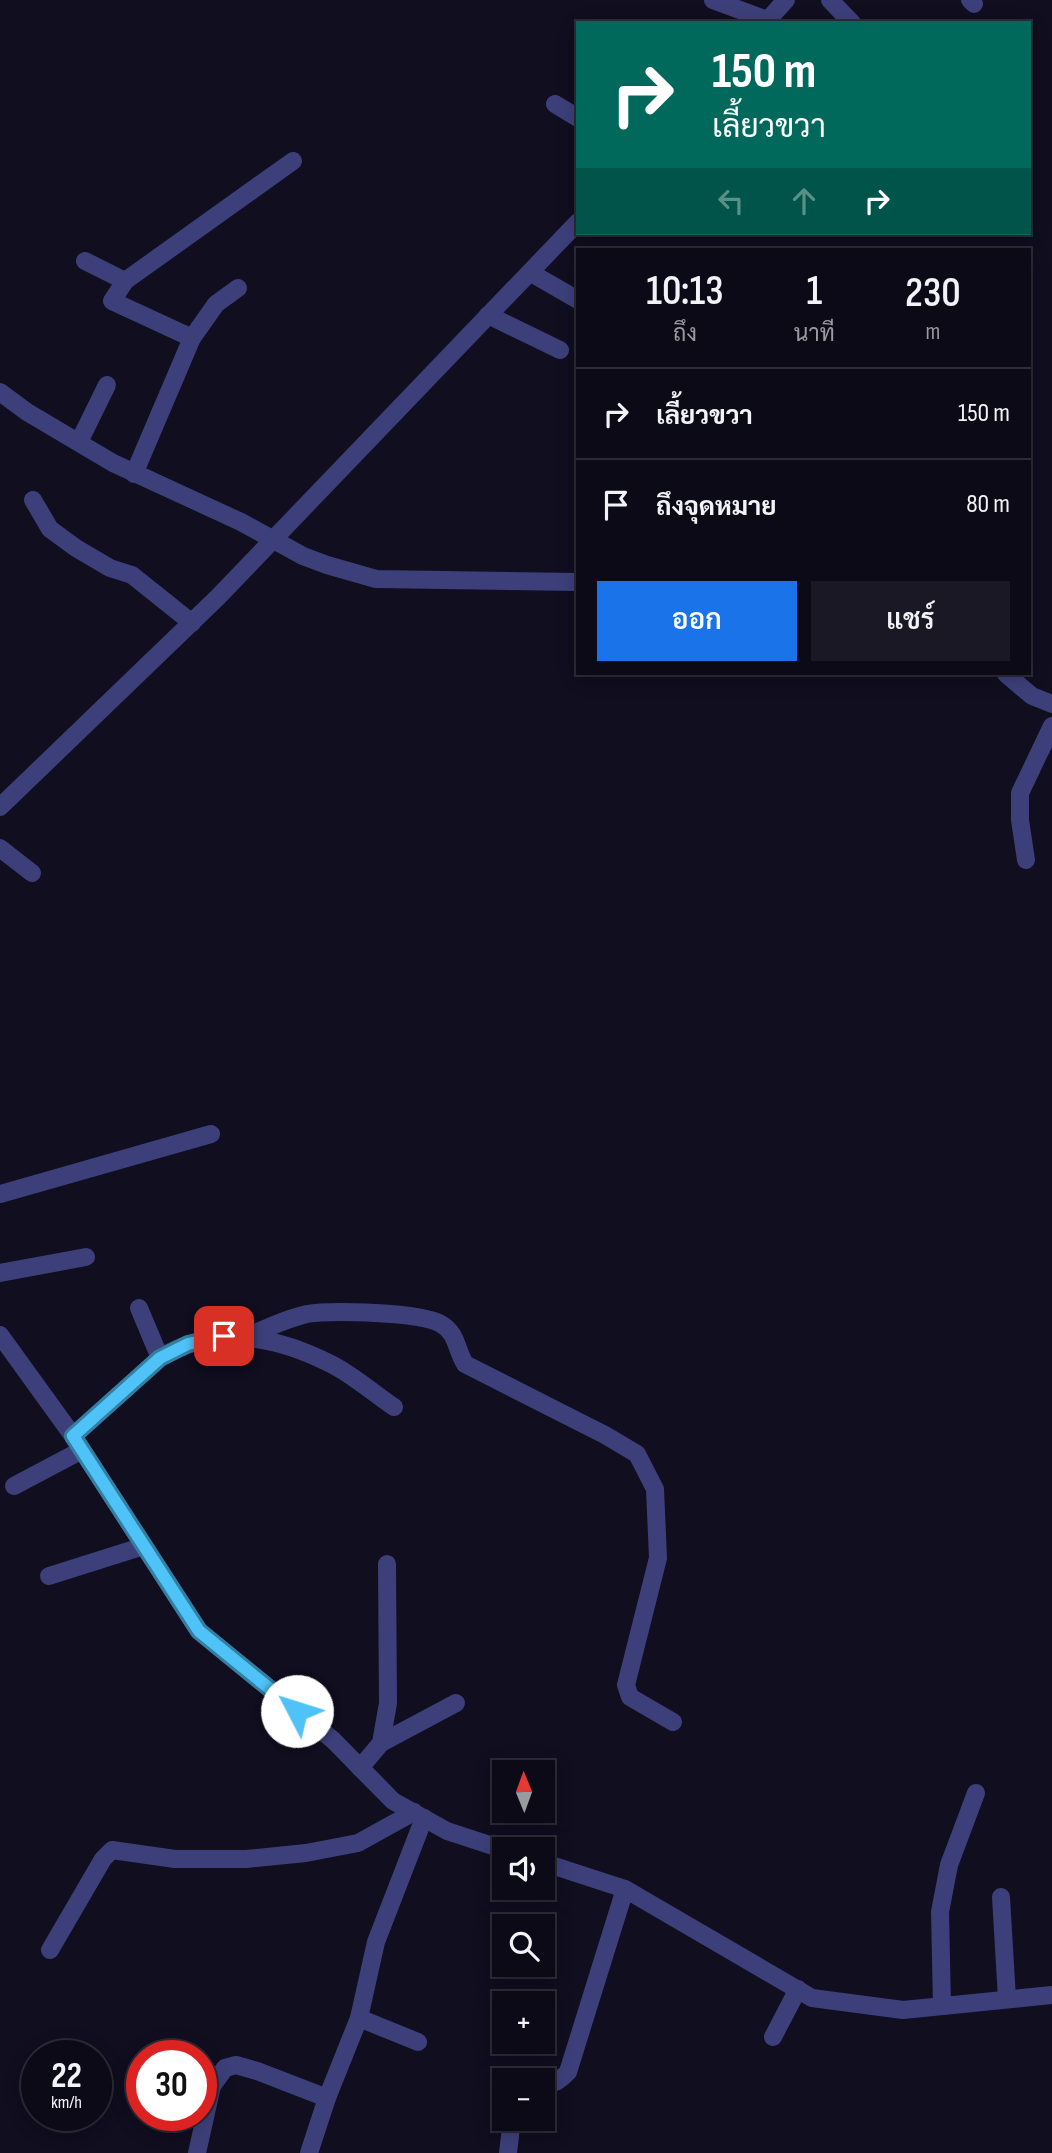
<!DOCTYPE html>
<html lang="th">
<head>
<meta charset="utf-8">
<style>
  body { margin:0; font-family:"Sofia Sans Condensed",Sarabun,sans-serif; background:#1a1824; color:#f1f3f6; height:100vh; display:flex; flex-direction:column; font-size:26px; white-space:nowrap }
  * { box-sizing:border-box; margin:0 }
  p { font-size:23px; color:#9a9aa1 }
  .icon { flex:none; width:38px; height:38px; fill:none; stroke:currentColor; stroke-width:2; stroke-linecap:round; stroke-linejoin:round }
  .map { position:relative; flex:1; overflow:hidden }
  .panel { position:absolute; left:576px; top:248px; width:455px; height:427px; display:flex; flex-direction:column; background:#0c0a17; border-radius:0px; box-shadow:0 4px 18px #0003,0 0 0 2px #2c2b36 }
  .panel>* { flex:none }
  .hud { position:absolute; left:576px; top:21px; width:455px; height:214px; border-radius:0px; box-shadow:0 4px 18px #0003,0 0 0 2px #2c2b36; background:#00695c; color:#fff; overflow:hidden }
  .needle { width:46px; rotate:359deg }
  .controls { position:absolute; left:492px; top:1760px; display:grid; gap:14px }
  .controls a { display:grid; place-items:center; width:63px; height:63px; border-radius:0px; background:#0c0a17; box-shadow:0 4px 18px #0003,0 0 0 2px #2c2b36; font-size:35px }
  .speed { position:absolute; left:21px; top:2040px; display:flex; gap:14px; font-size:35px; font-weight:700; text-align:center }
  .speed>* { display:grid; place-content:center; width:91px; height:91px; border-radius:50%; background:#0c0a17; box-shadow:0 4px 18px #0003,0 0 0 2px #2c2b36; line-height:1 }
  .speed small { font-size:18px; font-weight:400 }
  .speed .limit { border:10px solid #d22; background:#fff; color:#111 }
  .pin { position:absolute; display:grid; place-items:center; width:60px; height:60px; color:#fff; margin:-30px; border-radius:14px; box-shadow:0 4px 10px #0006 }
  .me { position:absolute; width:77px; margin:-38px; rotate:310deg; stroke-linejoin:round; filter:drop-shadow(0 0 5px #0008) }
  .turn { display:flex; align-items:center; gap:24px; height:147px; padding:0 21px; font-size:32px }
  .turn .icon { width:91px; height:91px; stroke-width:2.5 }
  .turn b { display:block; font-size:49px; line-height:60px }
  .lanes { display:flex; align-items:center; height:66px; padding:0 21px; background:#0003; justify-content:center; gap:35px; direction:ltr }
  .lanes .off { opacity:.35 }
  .eta { display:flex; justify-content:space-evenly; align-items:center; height:119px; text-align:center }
  .eta b { font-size:42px; font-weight:600; line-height:49px }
  .action { display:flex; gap:14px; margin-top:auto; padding:14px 21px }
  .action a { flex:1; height:80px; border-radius:0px; background:#1a73e8; color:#fff; font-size:28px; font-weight:600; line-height:80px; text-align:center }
  .action a+a { background:#1a1824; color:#f1f3f6 }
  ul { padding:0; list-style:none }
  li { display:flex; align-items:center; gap:21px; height:91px; padding:0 21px; border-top:2px solid #2c2b36 }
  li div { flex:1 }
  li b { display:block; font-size:26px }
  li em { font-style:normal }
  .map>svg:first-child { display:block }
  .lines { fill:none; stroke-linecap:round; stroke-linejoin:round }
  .minor { stroke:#3d3f7a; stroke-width:18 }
  .route-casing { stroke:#337fa1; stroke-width:18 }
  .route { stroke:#4fc3f7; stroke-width:12 }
</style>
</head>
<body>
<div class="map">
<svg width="1052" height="2153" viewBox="0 0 1052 2153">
  <rect width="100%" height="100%" fill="#100e1f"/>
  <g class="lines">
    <g class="minor">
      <polyline points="713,0 767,20"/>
      <polyline points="830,0 852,23"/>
      <polyline points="970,0 974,4"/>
      <polyline points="765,23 786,0"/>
      <polyline points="555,104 578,118"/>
      <polyline points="85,261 125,281"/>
      <polyline points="531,273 578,300"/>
      <polyline points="488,315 560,350"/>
      <polyline points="192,338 112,301 125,281 293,161"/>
      <polyline points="0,392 27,412 113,463 241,522 303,556 327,565 376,579 578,582"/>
      <polyline points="79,442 107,385"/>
      <polyline points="134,474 192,338 216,304 238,288"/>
      <polyline points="33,500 50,529 76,548 110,568 132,575 192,623"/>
      <polyline points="1006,674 1032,696 1052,704"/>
      <polyline points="0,807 218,597 578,222"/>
      <polyline points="0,848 32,873"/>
      <polyline points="1026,860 1020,820 1020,793 1052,726"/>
      <polyline points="0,1194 211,1134"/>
      <polyline points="0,1273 86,1257"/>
      <polyline points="139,1308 160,1358"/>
      <polyline points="0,1335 73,1436 199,1631 333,1740 393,1801 447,1831 505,1850"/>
      <path d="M246,1337C266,1328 286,1319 307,1314C330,1310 421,1312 441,1324C457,1333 456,1349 465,1364L605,1435L637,1454L655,1489L658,1558L626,1685L630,1697L673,1722"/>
      <path d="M73,1436L160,1358C215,1324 276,1336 331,1364C353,1375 373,1393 394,1407"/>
      <polyline points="14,1486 82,1450"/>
      <polyline points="49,1576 144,1546"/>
      <polyline points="381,1743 456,1703"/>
      <polyline points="360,1768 381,1743 388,1703 387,1564"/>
      <polyline points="542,1862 625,1889 812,1998 903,2010 1052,1995"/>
      <polyline points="1001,1897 1007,1999"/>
      <polyline points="50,1950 103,1859 112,1850 175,1859 246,1859 306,1853 358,1843 414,1812"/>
      <polyline points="942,2006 940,1912 949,1865 976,1793"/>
      <polyline points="359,2018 418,2042"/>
      <polyline points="773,2037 798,1989"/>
      <polyline points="523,2081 524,2079 535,2081"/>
      <path d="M542,2082C555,2085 559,2081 568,2072L625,1889"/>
      <polyline points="197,2153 212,2086 225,2068 236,2065 257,2071 327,2098"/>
      <polyline points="309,2153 327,2098 359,2018 376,1942 424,1818"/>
      <polyline points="508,2153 512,2119"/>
    </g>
  </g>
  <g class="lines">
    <g class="route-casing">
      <polyline id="route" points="224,1336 188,1344 160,1358 73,1436 199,1631 297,1711"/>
    </g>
    <use href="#route" class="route"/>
  </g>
</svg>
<div class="controls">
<a><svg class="needle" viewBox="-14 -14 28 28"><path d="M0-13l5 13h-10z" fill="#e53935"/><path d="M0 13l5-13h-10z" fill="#9a9aa1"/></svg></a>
<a><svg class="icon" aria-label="sound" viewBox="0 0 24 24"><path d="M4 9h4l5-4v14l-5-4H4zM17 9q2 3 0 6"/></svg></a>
<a><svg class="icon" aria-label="search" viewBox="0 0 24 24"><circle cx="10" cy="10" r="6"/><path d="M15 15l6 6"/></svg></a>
<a>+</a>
<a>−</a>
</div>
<div class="speed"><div>22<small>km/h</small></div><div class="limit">30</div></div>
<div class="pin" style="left:224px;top:1336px;background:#d93025"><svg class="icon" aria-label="arrive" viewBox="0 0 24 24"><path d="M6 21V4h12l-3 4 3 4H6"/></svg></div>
<svg class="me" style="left:297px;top:1711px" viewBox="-20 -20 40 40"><circle r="19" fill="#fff"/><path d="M0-13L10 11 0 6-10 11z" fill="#4fc3f7"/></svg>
<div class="hud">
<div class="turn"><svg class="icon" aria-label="right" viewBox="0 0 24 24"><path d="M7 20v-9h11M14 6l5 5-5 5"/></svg><div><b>150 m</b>เลี้ยวขวา</div></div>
<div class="lanes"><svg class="icon off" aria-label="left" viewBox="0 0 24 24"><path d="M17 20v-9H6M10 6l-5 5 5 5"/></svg><svg class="icon off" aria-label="ahead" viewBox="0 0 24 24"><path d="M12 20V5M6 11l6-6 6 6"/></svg><svg class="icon" aria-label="right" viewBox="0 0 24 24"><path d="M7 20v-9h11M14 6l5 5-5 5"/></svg></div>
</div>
<section class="panel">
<div class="eta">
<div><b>10:13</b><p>ถึง</p></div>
<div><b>1</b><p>นาที</p></div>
<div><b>230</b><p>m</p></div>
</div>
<ul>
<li><svg class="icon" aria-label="right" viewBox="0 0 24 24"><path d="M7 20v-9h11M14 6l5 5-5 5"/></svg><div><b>เลี้ยวขวา</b></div><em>150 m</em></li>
<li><svg class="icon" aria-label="arrive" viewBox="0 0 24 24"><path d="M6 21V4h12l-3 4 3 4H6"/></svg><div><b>ถึงจุดหมาย</b></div><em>80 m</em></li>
</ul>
<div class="action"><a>ออก</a><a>แชร์</a></div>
</section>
</div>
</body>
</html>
